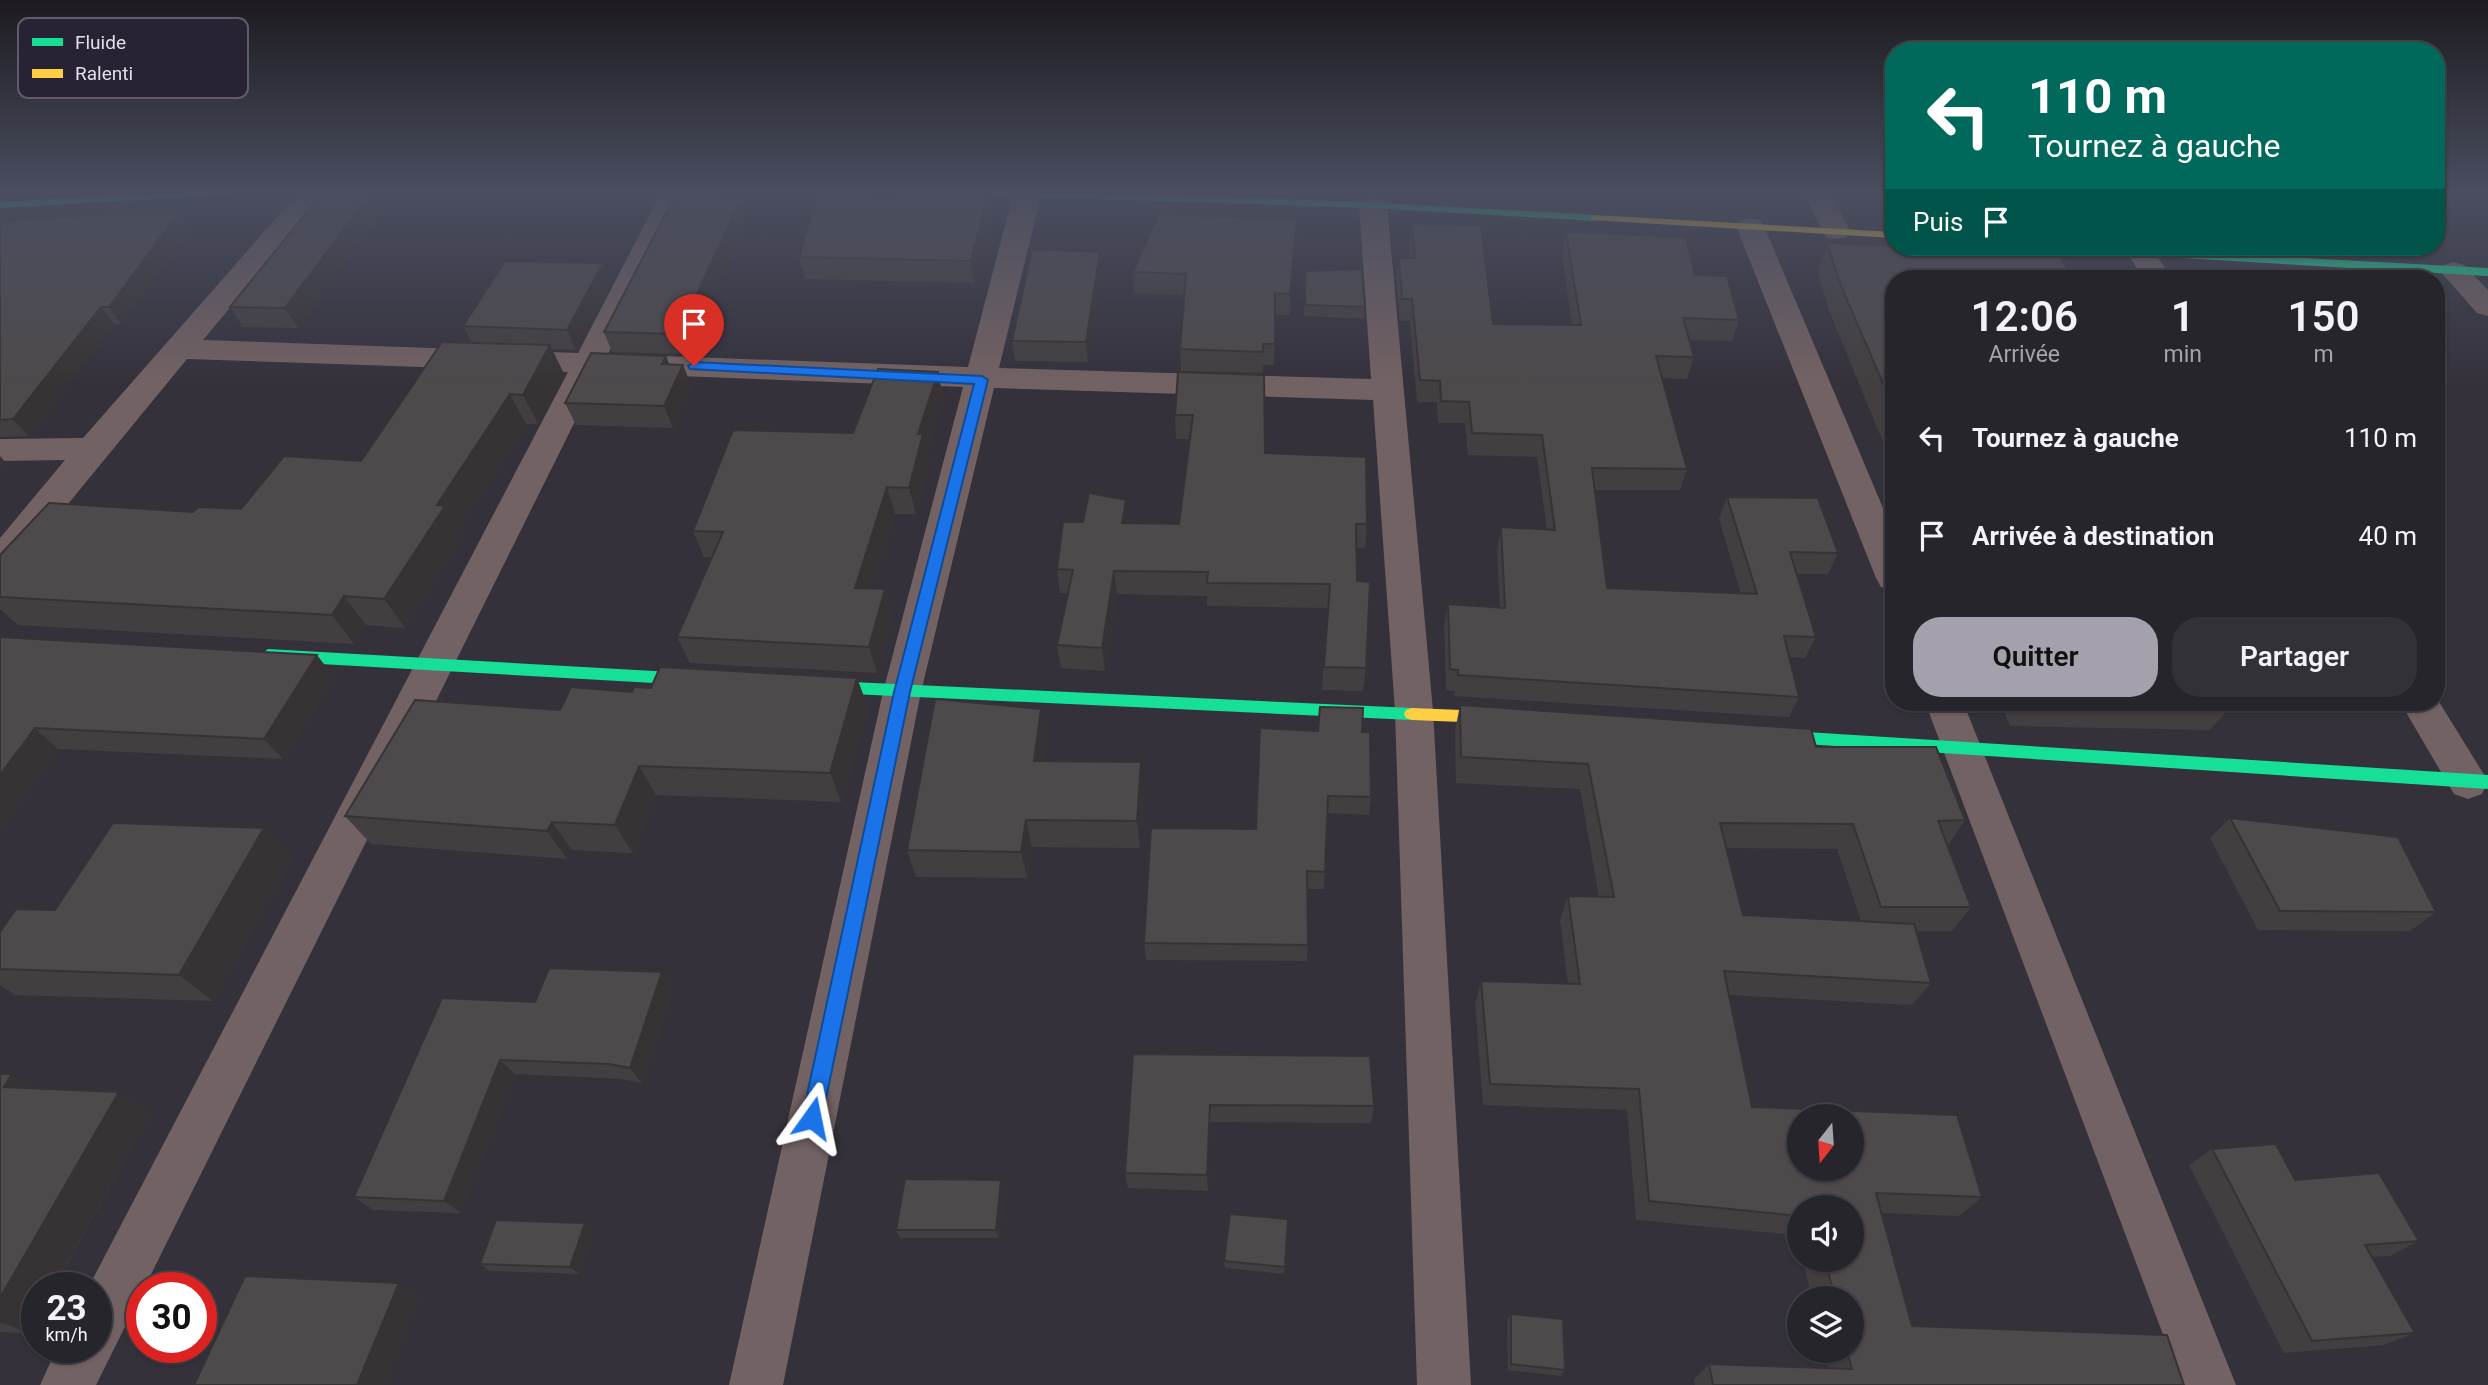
<!DOCTYPE html>
<html lang="fr">
<head>
<meta charset="utf-8">
<style>
  body { margin:0; font-family:Roboto,sans-serif; background:#333138; color:#f1f3f6; height:100vh; display:flex; flex-direction:column; font-size:26px; white-space:nowrap }
  * { box-sizing:border-box; margin:0 }
  p { font-size:23px; color:#a4a5a9 }
  .icon { flex:none; width:38px; height:38px; fill:none; stroke:currentColor; stroke-width:2; stroke-linecap:round; stroke-linejoin:round }
  .map { position:relative; flex:1; overflow:hidden }
  .details { position:absolute; left:1885px; top:270px; width:560px; height:441px; display:flex; flex-direction:column; background:#27252c; border-radius:28px; box-shadow:0 2px 5px #0004,0 0 0 2px #434248 }
  .details>* { flex:none }
  .hud { position:absolute; left:1885px; top:42px; width:560px; height:214px; border-radius:28px; box-shadow:0 2px 5px #0004,0 0 0 2px #434248; background:#00695c; color:#fff; overflow:hidden }
  .needle { width:46px; rotate:197deg }
  .controls { position:absolute; left:1787px; top:1104px; display:grid; gap:14px }
  .controls a { display:grid; place-items:center; width:77px; height:77px; border-radius:50%; background:#27252c; box-shadow:0 2px 5px #0004,0 0 0 2px #434248; font-size:35px }
  .speed { position:absolute; left:21px; top:1272px; display:flex; gap:14px; font-size:35px; font-weight:700; text-align:center }
  .speed>* { display:grid; place-content:center; width:91px; height:91px; border-radius:50%; background:#27252c; box-shadow:0 2px 5px #0004,0 0 0 2px #434248; line-height:1 }
  .speed small { font-size:18px; font-weight:400 }
  .speed .limit { border:10px solid #d22; background:#fff; color:#111 }
  .pin { position:absolute; display:grid; place-items:center; width:60px; height:60px; color:#fff; margin:-72px -30px; border-radius:50% 50% 50% 0; rotate:-45deg; box-shadow:0 0 7px #0007 }
  .pin .icon { rotate:45deg }
  .me { position:absolute; width:77px; margin:-38px; rotate:12deg; stroke-linejoin:round; filter:drop-shadow(0 0 5px #0008) }
  .turn { display:flex; align-items:center; gap:24px; height:147px; padding:0 28px; font-size:32px }
  .turn .icon { width:91px; height:91px; stroke-width:2.5 }
  .turn b { display:block; font-size:49px; line-height:60px }
  .then { display:flex; align-items:center; height:66px; padding:0 28px; background:#0003; gap:14px; font-size:26px }
  .eta { display:flex; justify-content:space-evenly; align-items:center; height:119px; text-align:center }
  .eta b { font-size:42px; font-weight:600; line-height:49px }
  .action { display:flex; gap:14px; margin-top:auto; padding:14px 28px }
  .action a { flex:1; height:80px; border-radius:28px; background:#a4a1ac; color:#111; font-size:28px; font-weight:600; line-height:80px; text-align:center }
  .action a+a { background:#333138; color:#f1f3f6 }
  ul { padding:0; list-style:none }
  li { display:flex; align-items:center; gap:21px; height:98px; padding:0 28px }
  li div { flex:1 }
  li b { display:block; font-size:26px }
  li em { font-style:normal }
  .map>svg:first-child { display:block }
  .lines { fill:none; stroke-linecap:round; stroke-linejoin:round }
  .street { fill:#736263; fill-rule:evenodd }
  .fast { fill:#16e098; fill-rule:evenodd }
  .slow { fill:#ffcf43; fill-rule:evenodd }
  .wall { fill:#433f40; fill-rule:evenodd }
  .shaded-wall { fill:#373334 }
  .building { fill:#4e494b; stroke:#373334; stroke-width:2; fill-rule:evenodd }
  .route { fill:#1a73e8; stroke:#114b97; stroke-width:2 }
  .key { fill:#282334; stroke:#5f5b6a; stroke-width:2 }
  .key-label { font-size:19px; fill:#e0dee9 }
</style>
</head>
<body>
<div class="map">
<svg width="2488" height="1385" viewBox="0 0 2488 1385">
  <rect width="100%" height="100%" fill="#34313b"/>
  <g class="lines">
    <g class="street">
      <polygon points="300,191 328,191 203,340 578,353 662,191 689,191 608,354 968,367 1014,191 1042,191 999,368 1371,379 1359,205 1363,199 1383,199 1387,205 1433,711 1471,1385 1417,1385 1395,711 1373,400 994,388 921,692 783,1385 729,1385 883,692 963,387 599,373 96,1385 40,1385 57,1348 96,1348 96,1288 88,1288 568,372 187,359 13,571 0,575 0,538 65,460 0,461 0,439 83,438"/>
      <polygon points="1802,191 1829,191 1850,231 1846,237 1836,239 1826,237"/>
      <polygon points="1750,218 1760,220 1764,226 1894,534 1894,591 1881,587 1876,578 1736,226 1740,220"/>
      <polygon points="2132,248 2152,248 2171,278 2143,278 2128,254"/>
      <polygon points="2454,262 2464,265 2488,290 2488,316 2477,313 2440,271 2444,265"/>
      <polygon points="2436,697 2488,781 2482,794 2468,799 2454,794 2400,702 2436,702"/>
      <polygon points="1925,702 1963,702 2236,1385 2182,1385"/>
    </g>
    <g class="fast">
      <polygon points="178,191 242,191 237,194 0,208 0,202"/>
      <path d="M939,191C1158,191 1376,202 1595,215L1601,218L1595,221L1373,208L944,194Z"/>
      <polygon points="2039,247 2102,247 2488,268 2488,276 2045,250"/>
      <polygon points="268,649 707,674 713,676 715,680 713,684 707,686 268,661 260,655"/>
      <polygon points="809,680 1412,708 1418,710 1420,714 1418,718 1412,720 809,692 803,690 801,686 803,682"/>
      <polygon points="1760,729 2488,775 2488,789 1760,741 1754,740 1752,735 1754,730"/>
    </g>
    <g class="slow">
      <polygon points="1595,215 1894,232 1894,238 1591,220 1591,216"/>
      <polygon points="1412,708 1511,712 1517,714 1519,718 1517,722 1511,724 1412,720 1406,718 1404,714 1406,710"/>
    </g>
  </g>
  <g class="wall">
    <polygon points="2436,191 2457,191 2449,201 2436,201"/>
    <polygon points="390,200 298,328 243,327 230,307"/>
    <polygon points="992,213 975,283 805,279 799,257"/>
    <polygon points="748,216 686,354 612,352 604,332"/>
    <polygon points="1297,220 1297,241 1290,315 1275,315 1274,365 1263,365 1263,373 1181,371 1180,349 1185,295 1134,293 1133,272"/>
    <polygon points="1412,224 1493,324 1572,325 1562,254 1566,232 1695,275 1739,320 1732,341 1689,340 1694,357 1687,379 1663,378 1687,469 1680,490 1595,490 1607,588 1741,594 1719,519 1727,497 1838,553 1828,574 1797,574 1816,637 1805,658 1789,657 1799,697 1789,717 1454,696 1454,691 1446,690 1444,626 1448,604 1500,607 1497,549 1501,527 1547,530 1537,457 1468,455 1465,423 1438,423 1437,402 1417,402 1410,321 1400,321 1396,280 1399,258 1410,258 1409,246"/>
    <polygon points="0,228 189,231 121,324 114,324 28,436 0,437"/>
    <polygon points="1827,243 1894,278 1894,464 1885,447 1830,313 1817,270"/>
    <polygon points="603,263 611,283 576,350 552,349 564,374 538,424 526,424 459,528 463,535 405,628 366,625 354,644 18,625 0,609 0,555 241,509 361,461 472,343 463,326"/>
    <polygon points="1305,271 1365,307 1364,319 1304,316"/>
    <polygon points="1102,272 1088,362 1015,361 1012,341"/>
    <polygon points="666,356 669,364 692,387 673,428 576,425 565,403"/>
    <polygon points="938,372 943,398 927,451 929,461 916,514 895,514 871,589 885,589 893,616 877,673 690,663 677,637 712,557 704,557 693,531 853,433"/>
    <polygon points="1178,372 1265,453 1367,524 1365,548 1357,548 1357,581 1366,668 1363,691 1322,690 1328,608 1207,606 1207,596 1117,594 1105,671 1061,668 1057,645 1068,593 1060,593 1057,569 1128,523 1179,524 1190,439 1176,439 1175,415"/>
    <polygon points="0,637 334,677 283,759 58,749 0,830"/>
    <polygon points="857,678 868,708 841,802 656,795 633,853 572,850 567,859 371,844 345,816 560,710 651,688"/>
    <polygon points="2000,702 2232,702 2233,704 2210,730 2010,726"/>
    <path d="M1460,705L1816,747L1965,820L1948,845L1971,907L1952,931H1916L1931,983L1912,1005L1729,995L1752,1107L1982,1197L1959,1216L1881,1213L1912,1326L2184,1385H1695L1694,1379L1709,1364L1828,1368L1824,1351H1852V1298H1812L1803,1260H1852V1208H1799V1242L1797,1235L1636,1220L1627,1110L1483,1105L1475,1004L1481,981L1568,984L1560,920L1568,896L1599,897L1580,789L1456,783L1455,731ZM1726,848L1837,849L1861,921L1743,915Z"/>
    <polygon points="1362,732 1371,797 1369,815 1327,813 1324,889 1307,889 1308,945 1307,961 1146,960 1144,943 1256,829"/>
    <polygon points="1047,737 1043,761 1144,790 1140,848 1032,847 1027,878 916,877 907,850"/>
    <polygon points="2230,818 2436,912 2410,931 2258,930 2210,838"/>
    <polygon points="293,857 213,1001 15,995 0,985 0,932"/>
    <polygon points="673,988 642,1083 621,1079 515,1074 461,1213 373,1210 354,1197 535,1002"/>
    <polygon points="1133,1054 1374,1106 1371,1123 1210,1122 1208,1191 1128,1188 1125,1173"/>
    <polygon points="0,1074 37,1089 151,1112 29,1333 0,1332"/>
    <polygon points="2212,1149 2295,1180 2419,1241 2390,1256 2372,1257 2415,1333 2384,1345 2284,1353 2189,1165"/>
    <polygon points="1001,1180 1004,1188 999,1238 900,1238 896,1230"/>
    <polygon points="1288,1219 1284,1274 1225,1268 1224,1261"/>
    <polygon points="593,1231 579,1274 490,1271 480,1264"/>
    <polygon points="1511,1314 1565,1370 1561,1376 1508,1370 1507,1320"/>
  </g>
  <g class="shaded-wall">
    <polygon points="372,191 385,191 390,200 298,328 285,308"/>
    <polygon points="989,191 992,213 975,283 971,261"/>
    <polygon points="742,197 748,216 686,354 678,334"/>
    <polygon points="178,214 189,231 121,324 109,307"/>
    <polygon points="1297,220 1297,241 1290,315 1290,294"/>
    <polygon points="1100,252 1102,272 1088,362 1086,342"/>
    <polygon points="603,263 611,283 576,350 567,330"/>
    <polygon points="101,307 114,324 28,436 13,419"/>
    <polygon points="550,345 564,374 538,424 523,395"/>
    <polygon points="666,356 675,379 662,364"/>
    <polygon points="683,365 692,387 673,428 664,406"/>
    <polygon points="938,372 943,398 927,451 929,461 916,514 909,488 918,434"/>
    <polygon points="510,394 526,424 459,528 463,535 405,628 384,599 437,505"/>
    <polygon points="0,456 7,464 0,472"/>
    <polygon points="887,487 895,514 863,614 855,588"/>
    <polygon points="1126,500 1128,523 1122,523"/>
    <polygon points="1114,571 1117,594 1105,671 1102,648"/>
    <polygon points="885,589 893,616 877,673 869,647"/>
    <polygon points="344,596 366,625 354,644 332,615"/>
    <polygon points="317,655 334,677 283,759 264,739"/>
    <polygon points="857,678 868,708 841,802 830,773"/>
    <polygon points="1041,709 1047,737 1040,789 1034,761"/>
    <polygon points="35,728 58,749 0,830 0,775"/>
    <polygon points="1141,762 1144,790 1140,848 1137,821"/>
    <polygon points="639,766 656,795 633,853 615,825"/>
    <polygon points="1026,820 1032,847 1027,878 1021,852"/>
    <polygon points="552,822 572,850 567,859 547,831"/>
    <polygon points="264,828 293,857 213,1001 179,975"/>
    <polygon points="662,972 673,988 642,1083 630,1068"/>
    <polygon points="500,1060 515,1074 461,1213 444,1201"/>
    <polygon points="12,1074 47,1095 4,1087"/>
    <polygon points="119,1092 151,1112 53,1288 37,1288 37,1318 29,1333 0,1322 0,1298"/>
    <polygon points="1210,1105 1210,1122 1208,1191 1207,1175"/>
    <polygon points="1001,1180 1004,1188 999,1238 996,1230"/>
    <polygon points="585,1223 593,1231 579,1274 570,1267"/>
    <polygon points="399,1283 421,1296 385,1385 357,1385"/>
  </g>
  <g class="building">
    <polygon points="324,191 372,191 285,308 230,307"/>
    <polygon points="898,191 989,191 971,261 799,257 817,196 896,197"/>
    <polygon points="675,196 742,197 678,334 604,332"/>
    <polygon points="115,214 178,214 109,307 101,307 13,419 0,420 0,228 4,223 12,220"/>
    <polygon points="1159,214 1297,220 1290,294 1275,293 1275,344 1263,344 1263,352 1180,349 1186,274 1133,272"/>
    <polygon points="1412,224 1481,226 1493,324 1581,325 1566,232 1686,237 1695,275 1727,276 1739,320 1683,318 1694,357 1656,356 1687,469 1592,468 1607,588 1757,594 1727,497 1818,498 1838,553 1790,552 1816,637 1784,636 1799,697 1458,675 1458,670 1450,669 1448,604 1505,608 1501,527 1555,530 1542,435 1472,433 1469,402 1441,401 1440,381 1420,380 1412,299 1402,299 1399,258 1415,258"/>
    <polygon points="1827,243 1894,246 1894,247 1925,247 2058,252 2072,278 1894,278 1894,409 1841,286"/>
    <polygon points="1032,249 1100,252 1086,342 1012,341"/>
    <polygon points="505,261 603,263 567,330 463,326"/>
    <polygon points="1362,269 1365,307 1305,305 1305,271"/>
    <polygon points="442,342 550,345 523,395 510,394 437,505 445,506 384,599 344,596 332,615 0,597 0,555 49,503 193,512 198,507 241,509 284,456 361,461"/>
    <polygon points="591,353 666,356 662,364 683,365 664,406 565,403"/>
    <polygon points="878,369 938,372 918,434 923,434 909,488 887,487 855,588 885,589 869,647 677,637 723,532 693,531 733,430 853,433"/>
    <polygon points="1178,372 1264,375 1265,453 1366,457 1367,524 1356,524 1357,581 1370,582 1366,668 1324,667 1330,584 1207,583 1208,572 1114,571 1102,648 1057,645 1073,570 1057,569 1063,522 1083,522 1089,493 1126,500 1122,523 1179,524 1193,415 1175,415"/>
    <polygon points="0,637 317,655 264,739 35,728 0,775"/>
    <polygon points="660,667 857,678 830,773 639,766 615,825 552,822 547,831 345,816 415,700 560,710 571,687 632,692 634,687 651,688"/>
    <polygon points="935,699 1041,709 1034,761 1141,762 1137,821 1026,820 1021,852 907,850"/>
    <polygon points="2132,702 2232,702 2233,704"/>
    <path d="M1460,705L1811,729L1816,747H1936L1965,820L1938,821L1971,907H1881L1853,824L1720,823L1743,915L1914,924L1931,983L1724,971L1752,1107L1957,1115L1982,1197L1876,1193L1912,1326L2167,1335L2184,1385H1713L1709,1364L1852,1369L1847,1351H1852V1298H1835L1825,1260H1852V1208H1799V1216L1649,1201L1639,1089L1490,1084L1481,981L1580,984L1568,896L1614,897L1588,764L1461,757ZM1799,1116H1852V1169H1799Z"/>
    <polygon points="1320,707 1363,708 1362,732 1370,732 1371,797 1328,796 1325,872 1307,871 1308,945 1144,943 1151,828 1256,829 1260,728 1318,731"/>
    <polygon points="2230,818 2398,837 2436,912 2280,911"/>
    <polygon points="113,823 264,828 179,975 0,969 0,932 16,909 55,910"/>
    <polygon points="549,968 662,972 630,1068 609,1064 500,1060 444,1201 354,1197 442,998 535,1002"/>
    <polygon points="1133,1054 1370,1056 1374,1106 1210,1105 1207,1175 1125,1173"/>
    <polygon points="0,1074 12,1074 4,1087 119,1092 0,1298"/>
    <polygon points="2276,1144 2295,1180 2379,1173 2419,1241 2365,1245 2415,1333 2312,1341 2212,1149"/>
    <polygon points="905,1179 1001,1180 996,1230 896,1230"/>
    <polygon points="1230,1214 1288,1219 1285,1267 1224,1261"/>
    <polygon points="496,1220 585,1223 570,1267 480,1264"/>
    <polygon points="245,1276 399,1283 357,1385 194,1385"/>
    <polygon points="1511,1314 1563,1319 1565,1370 1511,1364"/>
  </g>
  <linearGradient id="sky" x2="0" y2="1"><stop stop-color="#1d1b20"/><stop offset="0.5" stop-color="#4a4e60"/><stop offset="1" stop-color="#4a4e60" stop-opacity="0"/></linearGradient>
  <rect width="2488" height="385" fill="url(#sky)"/>
  <polygon class="route" points="694,362 982,376 988,380 910,692 822,1118 819,1125 812,1128 805,1125 802,1118 894,692 974,384 690,369 688,366"/>
  <rect x="18" y="18" width="230" height="80" rx="10" class="key"/>
  <rect x="32" y="38" width="31" height="8" fill="#16e098"/>
  <rect x="32" y="69" width="31" height="9" fill="#ffcf43"/>
  <g class="key-label">
    <text x="75" y="49">Fluide</text>
    <text x="75" y="80">Ralenti</text>
  </g>
</svg>
<div class="controls">
<a><svg class="needle" viewBox="-14 -14 28 28"><path d="M0-13l5 13h-10z" fill="#e53935"/><path d="M0 13l5-13h-10z" fill="#a4a5a9"/></svg></a>
<a><svg class="icon" aria-label="sound" viewBox="0 0 24 24"><path d="M4 9h4l5-4v14l-5-4H4zM17 9q2 3 0 6"/></svg></a>
<a><svg class="icon" aria-label="layers" viewBox="0 0 24 24"><path d="M12 4l9 5-9 5-9-5zM3 14l9 5 9-5"/></svg></a>
</div>
<div class="speed"><div>23<small>km/h</small></div><div class="limit">30</div></div>
<div class="pin" style="left:694px;top:366px;background:#d93025"><svg class="icon" aria-label="arrive" viewBox="0 0 24 24"><path d="M6 21V4h12l-3 4 3 4H6"/></svg></div>
<svg class="me" style="left:812px;top:1118px" viewBox="-20 -20 40 40"><path d="M0-17L14 15 0 8-14 15z" fill="#1a73e8" stroke="#fff" stroke-width="4"/></svg>
<div class="hud">
<div class="turn"><svg class="icon" aria-label="left" viewBox="0 0 24 24"><path d="M17 20v-9H6M10 6l-5 5 5 5"/></svg><div><b>110 m</b>Tournez à gauche</div></div>
<div class="then">Puis<svg class="icon" aria-label="arrive" viewBox="0 0 24 24"><path d="M6 21V4h12l-3 4 3 4H6"/></svg></div>
</div>
<section class="details">
<div class="eta">
<div><b>12:06</b><p>Arrivée</p></div>
<div><b>1</b><p>min</p></div>
<div><b>150</b><p>m</p></div>
</div>
<ul>
<li><svg class="icon" aria-label="left" viewBox="0 0 24 24"><path d="M17 20v-9H6M10 6l-5 5 5 5"/></svg><div><b>Tournez à gauche</b></div><em>110 m</em></li>
<li><svg class="icon" aria-label="arrive" viewBox="0 0 24 24"><path d="M6 21V4h12l-3 4 3 4H6"/></svg><div><b>Arrivée à destination</b></div><em>40 m</em></li>
</ul>
<div class="action"><a>Quitter</a><a>Partager</a></div>
</section>
</div>
</body>
</html>
